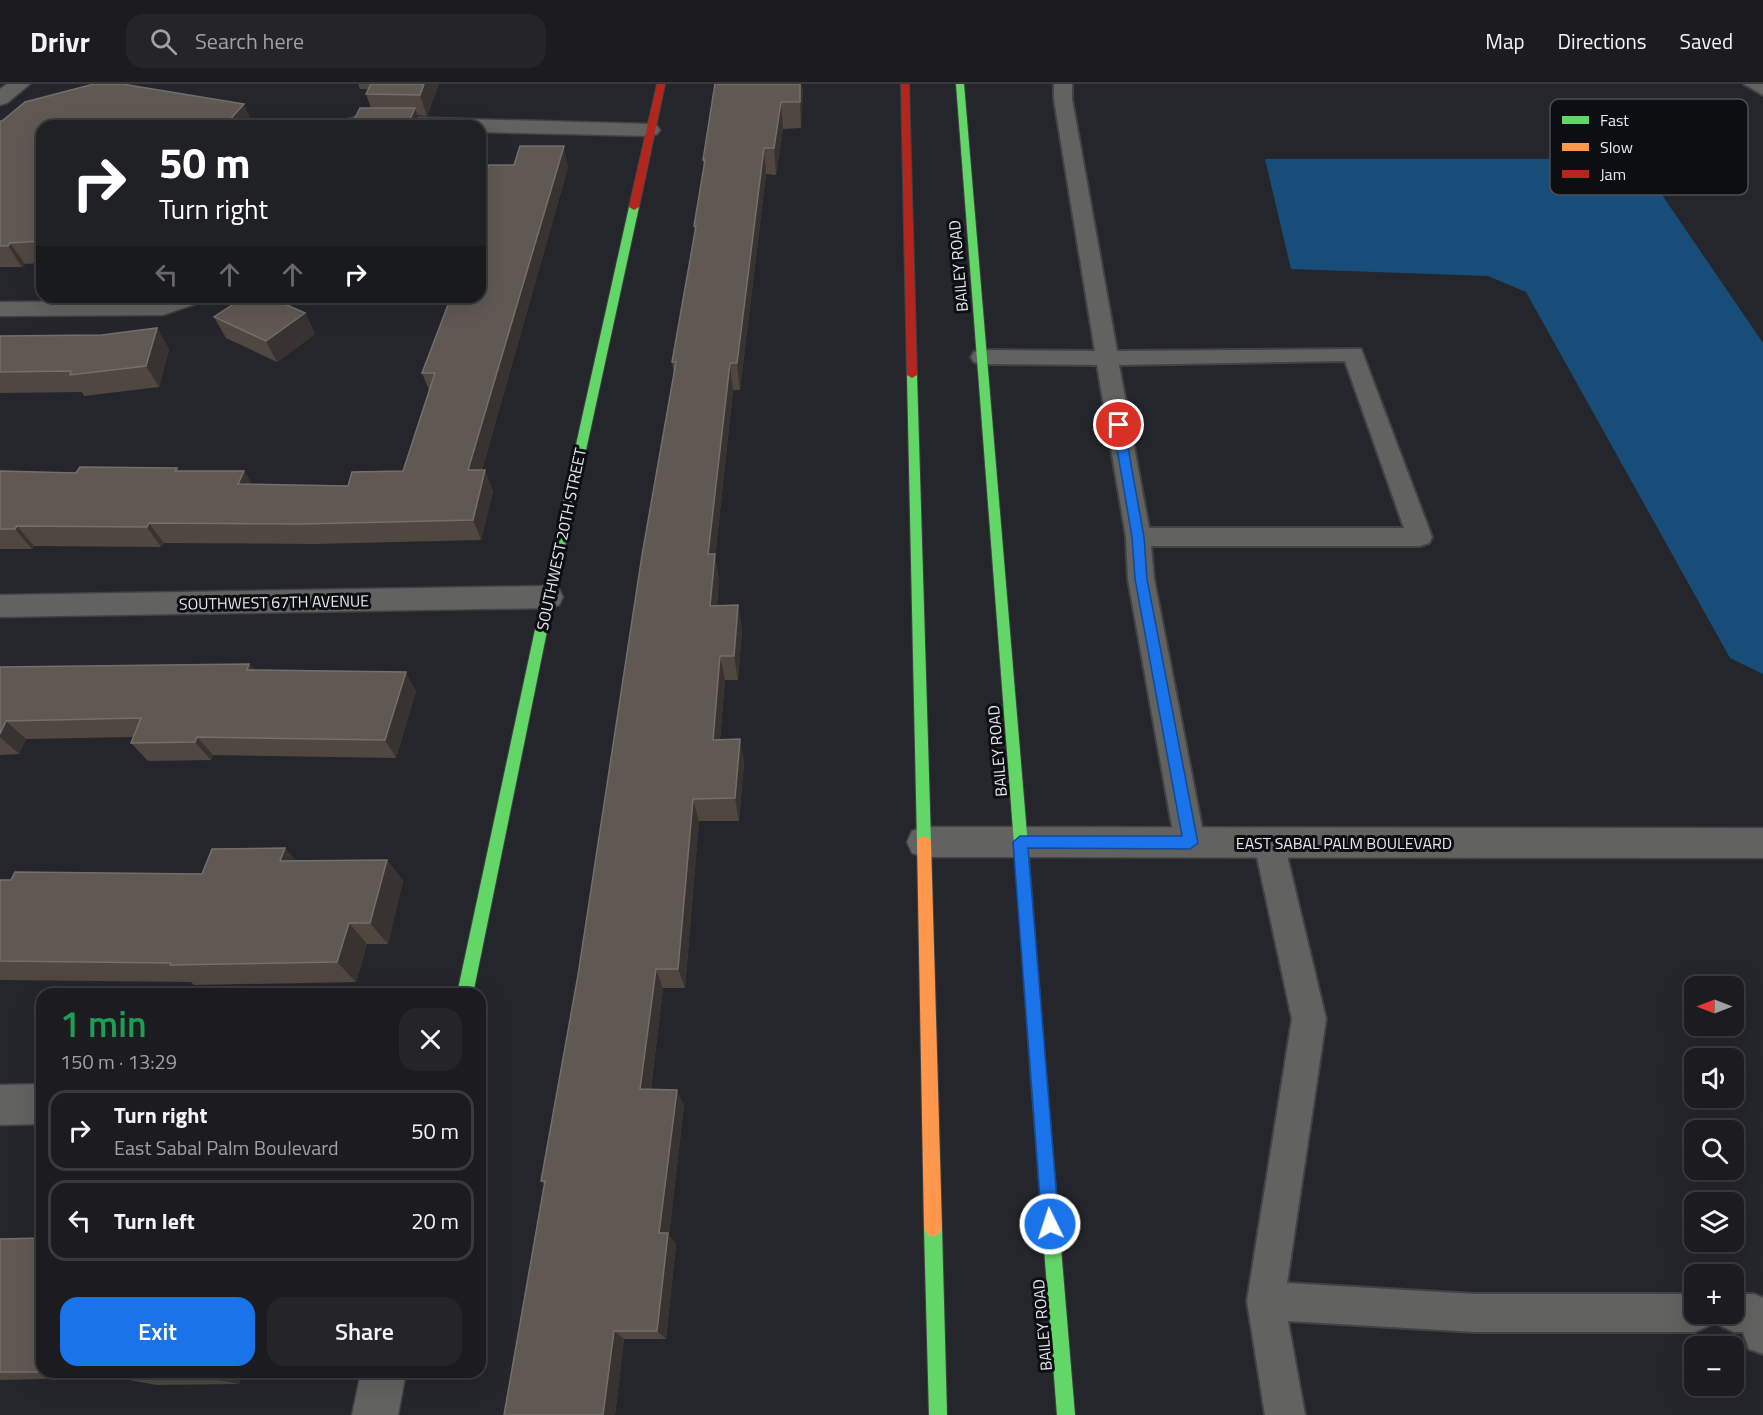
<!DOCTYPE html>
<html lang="en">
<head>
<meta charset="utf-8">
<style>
  body { margin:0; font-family:"Titillium Web",sans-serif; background:#252529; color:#f1f3f6; height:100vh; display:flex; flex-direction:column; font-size:22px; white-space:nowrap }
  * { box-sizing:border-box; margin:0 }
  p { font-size:20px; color:#a0a1a5 }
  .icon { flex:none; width:33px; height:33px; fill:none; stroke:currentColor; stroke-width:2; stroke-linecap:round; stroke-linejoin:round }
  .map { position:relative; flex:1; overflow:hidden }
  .drawer { position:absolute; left:36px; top:904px; width:450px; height:390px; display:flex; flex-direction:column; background:#1c1c20; border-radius:18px; box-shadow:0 6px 24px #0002,0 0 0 2px #3a3a3e }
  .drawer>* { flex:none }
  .banner { position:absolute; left:36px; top:36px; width:450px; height:183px; border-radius:18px; box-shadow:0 6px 24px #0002,0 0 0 2px #3a3a3e; background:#202124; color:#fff; overflow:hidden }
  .needle { width:39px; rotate:270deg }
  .buttons { position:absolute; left:1684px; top:892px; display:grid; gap:12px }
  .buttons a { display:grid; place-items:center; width:60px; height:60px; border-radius:12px; background:#1c1c20; box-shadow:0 6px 24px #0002,0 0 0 2px #3a3a3e; font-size:30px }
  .pin { position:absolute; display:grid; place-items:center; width:51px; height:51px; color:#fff; margin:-26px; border:3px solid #fff; border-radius:50%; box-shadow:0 2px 6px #0007 }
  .me { position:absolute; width:66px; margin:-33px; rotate:356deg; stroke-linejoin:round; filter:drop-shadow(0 0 4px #0008) }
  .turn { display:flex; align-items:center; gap:21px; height:126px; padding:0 24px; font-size:27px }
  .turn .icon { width:78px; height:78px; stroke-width:2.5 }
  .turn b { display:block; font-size:42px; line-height:51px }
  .lanes { display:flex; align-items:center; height:57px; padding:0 24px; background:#0003; justify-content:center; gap:30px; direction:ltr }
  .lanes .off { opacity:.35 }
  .round { display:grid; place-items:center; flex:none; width:63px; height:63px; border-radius:18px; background:#252529 }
  .headline { display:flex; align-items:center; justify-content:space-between; height:102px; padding:0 24px }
  h1 { font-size:36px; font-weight:600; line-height:45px; color:#1e9e55 }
  .action { display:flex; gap:12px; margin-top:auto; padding:12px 24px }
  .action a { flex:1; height:69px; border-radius:18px; background:#1a73e8; color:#fff; font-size:24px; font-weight:600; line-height:69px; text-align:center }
  .action a+a { background:#252529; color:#f1f3f6 }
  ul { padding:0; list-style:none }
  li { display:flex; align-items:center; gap:18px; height:81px; margin:0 12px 9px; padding:0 12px; border:3px solid #3a3a3e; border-radius:18px }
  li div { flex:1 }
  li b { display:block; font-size:22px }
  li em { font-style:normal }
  header { display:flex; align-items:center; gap:36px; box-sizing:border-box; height:84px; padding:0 30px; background:#1c1c20; border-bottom:2px solid #3a3a3e }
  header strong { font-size:28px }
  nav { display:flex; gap:33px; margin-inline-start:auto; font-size:21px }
  .search { width:420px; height:54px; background:#252529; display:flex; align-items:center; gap:15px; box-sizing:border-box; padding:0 21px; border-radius:18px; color:#a0a1a5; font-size:22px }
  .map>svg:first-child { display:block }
  .water { fill:#194d79 }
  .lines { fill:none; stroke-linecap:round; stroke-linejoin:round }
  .lane-casing { stroke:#414245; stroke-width:4 }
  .street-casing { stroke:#414245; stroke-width:3 }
  .fast-casing { stroke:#414245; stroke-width:2 }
  .slow-casing { stroke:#414245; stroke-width:2 }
  .jam-casing { stroke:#414245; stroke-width:2 }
  .lane { fill:#626261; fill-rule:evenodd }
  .street { fill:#626261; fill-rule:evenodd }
  .fast { fill:#63d668; fill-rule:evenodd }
  .slow { fill:#ff974d; fill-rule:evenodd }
  .jam { fill:#b3261e; fill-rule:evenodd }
  .wall { fill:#4f4740 }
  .shaded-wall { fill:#383330 }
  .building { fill:#5f5853; stroke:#746f6b; stroke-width:1.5 }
  .route { fill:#1a73e8; stroke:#114b97; stroke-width:1.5 }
  .labels { text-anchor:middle; stroke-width:6; stroke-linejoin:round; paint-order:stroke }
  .street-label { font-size:16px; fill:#e5e7ee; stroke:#0d0e12 }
  .key { fill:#0d0e12; stroke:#4e4f54; stroke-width:1.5 }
  .key-label { font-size:16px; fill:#e5e7ee }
</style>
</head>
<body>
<header>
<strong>Drivr</strong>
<div class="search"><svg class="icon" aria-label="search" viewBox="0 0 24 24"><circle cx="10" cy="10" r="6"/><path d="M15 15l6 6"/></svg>Search here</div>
<nav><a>Map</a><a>Directions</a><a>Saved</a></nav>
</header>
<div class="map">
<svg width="1763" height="1331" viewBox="0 0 1763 1331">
  <rect width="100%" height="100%" fill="#25262b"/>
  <polygon class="water" points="1265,75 1607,75 1645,86 1763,259 1763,590 1730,574 1526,208 1488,192 1291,185"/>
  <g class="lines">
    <g class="lane-casing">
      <g id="lane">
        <path d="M1054,0H1072V15L1117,267L1361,265L1432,453L1429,459L1420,462H1151L1154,495L1205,759L1201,768L1190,772L1179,768L1175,759L1128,495L1126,453L1097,281L982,280L974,278L971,273L974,268L982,266L1095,267L1054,15ZM1345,277L1404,444H1149L1119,281Z"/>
        <polygon points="1744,0 1763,0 1763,11"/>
        <polygon points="1269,746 1280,750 1284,759 1326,935 1287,1199 1475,1210 1695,1210 1695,1230 1714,1230 1708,1242 1695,1248 1475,1248 1288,1237 1305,1331 1265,1331 1247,1217 1292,935 1254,759 1258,750"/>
        <polygon points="1734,1210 1754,1210 1763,1214 1763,1270 1749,1265 1743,1248 1734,1248 1721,1242 1715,1230 1734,1230"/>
      </g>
    </g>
    <g class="street-casing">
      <g id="street">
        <polygon points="7,0 30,0 7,19 0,21 0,5"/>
        <polygon points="360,32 650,40 657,42 660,46 657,50 650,52 480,48 480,42 334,42 337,38"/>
        <polygon points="170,213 204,213 201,218 163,231 0,232 0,218 160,217"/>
        <polygon points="548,502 559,505 563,513 559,521 548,524 0,533 0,511"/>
        <polygon points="924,743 1763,744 1763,774 924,773 912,769 907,758 912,747"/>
        <polygon points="42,1000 42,1040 0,1041 0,1001"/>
        <polygon points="361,1288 406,1288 398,1331 352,1331"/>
      </g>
    </g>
    <g class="fast-casing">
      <g id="fast">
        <polygon points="956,0 964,0 1030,786 1028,791 1023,792 1018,791 1016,786"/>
        <polygon points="634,120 639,123 554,513 473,910 457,910 542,513 629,123"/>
        <polygon points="912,288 917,291 931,758 929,762 924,764 919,762 917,758 907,291"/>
        <polygon points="1038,977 1044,979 1046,985 1075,1331 1057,1331 1030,985 1032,979"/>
        <polygon points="933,1135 939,1138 942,1144 947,1331 929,1331 924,1144 927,1138"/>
      </g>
    </g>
    <g class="slow-casing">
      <polygon id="slow" points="924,752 929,754 931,758 942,1144 939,1150 933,1153 927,1150 924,1144 917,758 919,754"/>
    </g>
    <g class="jam-casing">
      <g id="jam">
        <polygon points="657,0 665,0 639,123 634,126 629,123"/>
        <polygon points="901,0 909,0 917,291 912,294 907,291"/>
        <polygon points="1023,780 1028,781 1030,786 1046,985 1044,991 1038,993 1032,991 1030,985 1016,786 1018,781"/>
      </g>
    </g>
    <use href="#lane" class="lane"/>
    <use href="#street" class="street"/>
    <use href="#fast" class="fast"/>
    <use href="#slow" class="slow"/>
    <use href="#jam" class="jam"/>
  </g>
  <g class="wall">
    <polygon points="358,0 439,0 427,32 417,31 421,42 371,24 366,10 368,5 360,5"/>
    <polygon points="803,4 801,44 783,45 776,91 766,90 740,306 733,306 715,474 719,496 717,522 738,521 742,546 738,596 725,596 720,656 740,655 744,679 739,737 699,737 685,904 663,904 651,1005 684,1021 669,1151 676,1160 666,1255 624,1255 615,1331 544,1100 541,1097 578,891 674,290 672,278 695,150 694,142 704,84 703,76 713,7"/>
    <polygon points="0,37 253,40 42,42 42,179 25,180 22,183 0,183"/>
    <polygon points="568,83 482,386 493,407 481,456 314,460 164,459 161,463 34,462 32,465 0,465 0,387 76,389 177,384 179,387 252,400 348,402 403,387 429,306 422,289"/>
    <polygon points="305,229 315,250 277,278 226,254 214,233"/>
    <polygon points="157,244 169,265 159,303 84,312 82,308 0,309 0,252 102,251"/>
    <polygon points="249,580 254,586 416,607 396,674 213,671 211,676 148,677 131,659 133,653 26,655 19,670 0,671 0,583"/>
    <polygon points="285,764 296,777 387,776 403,797 388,860 367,860 356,898 194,901 191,898 0,896 0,796 202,790"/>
    <polygon points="42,1154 42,1288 242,1288 239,1300 157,1301 123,1295 123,1293 0,1296 0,1155"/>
  </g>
  <g class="shaded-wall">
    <polygon points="424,0 439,0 427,32 420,11"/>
    <polygon points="800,0 802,0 803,4 801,44 800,18"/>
    <polygon points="781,18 783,45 776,91 774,64"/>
    <polygon points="244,20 253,40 252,42 224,42"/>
    <polygon points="415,24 421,42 407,42"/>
    <polygon points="564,62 568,83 476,407 468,386"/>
    <polygon points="764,64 766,90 740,306 737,279"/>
    <polygon points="10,159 25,180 22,183 8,162"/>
    <polygon points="305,229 315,250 277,278 266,257"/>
    <polygon points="157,244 169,265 159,303 146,282"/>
    <polygon points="730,279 733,306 715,474 719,496 714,547 710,522 708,470"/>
    <polygon points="485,386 493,407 481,456 473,436"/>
    <polygon points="244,387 257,408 238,400"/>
    <polygon points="149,439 164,459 161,463 147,443"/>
    <polygon points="17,442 34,462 32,465 15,445"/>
    <polygon points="738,521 742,546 738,596 734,572"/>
    <polygon points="720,572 725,596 718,679 713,656"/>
    <polygon points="249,580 263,599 247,586"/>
    <polygon points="406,588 416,607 396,674 385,656"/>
    <polygon points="6,637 26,655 19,670 0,653 0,650"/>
    <polygon points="197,653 213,671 211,676 195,658"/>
    <polygon points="740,655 744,679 739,737 735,714"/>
    <polygon points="693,715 699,737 685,904 678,885"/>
    <polygon points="285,764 304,786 280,777"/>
    <polygon points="387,776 403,797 388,860 370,839"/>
    <polygon points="349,839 367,860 356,898 337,878"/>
    <polygon points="656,885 663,904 649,1020 640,1005"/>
    <polygon points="677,1006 684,1021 669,1151 676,1160 666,1255 657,1247 659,1149"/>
    <polygon points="614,1247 624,1255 615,1331 603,1331"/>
    <polygon points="210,1288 242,1288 239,1300 208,1294"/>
  </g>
  <g class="building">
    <polygon points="94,0 122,0 244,20 224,42 42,42 42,157 10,159 8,162 0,162 0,37 2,37 25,18"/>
    <polygon points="371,0 424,0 420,11 366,10"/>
    <polygon points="715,0 800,0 800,18 781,18 774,64 764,64 737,279 730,279 708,470 715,470 710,522 738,521 734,572 720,572 713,656 740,655 735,714 693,715 678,885 656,885 640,1005 677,1006 659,1149 668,1149 657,1247 614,1247 603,1331 504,1331 545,1097 541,1097 578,891 642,471 676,278 672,278 696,142 694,142 705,76 703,76"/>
    <polygon points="360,24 415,24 407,42 351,42"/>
    <polygon points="520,62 564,62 468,386 485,386 473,436 302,440 149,439 147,443 17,442 15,445 0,445 0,387 76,389 80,383 177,384 175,387 244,387 238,400 348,402 352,388 403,387 435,289 422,289 451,213 480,213 480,105 489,81 514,81"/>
    <polygon points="244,213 269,213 305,229 266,257 214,233"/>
    <polygon points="157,244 146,282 70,291 71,287 0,288 0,252 102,251"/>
    <polygon points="249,580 247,586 406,588 385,656 197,653 195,658 131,659 141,634 6,637 0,650 0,583"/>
    <polygon points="285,764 280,777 387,776 370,839 349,839 337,878 170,881 171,879 0,877 0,796 11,796 15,788 202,790 212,765"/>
    <polygon points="42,1154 42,1288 0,1288 0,1155"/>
    <polygon points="124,1288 210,1288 208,1294 123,1295"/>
  </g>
  <polygon class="route" points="1119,337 1124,341 1144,453 1147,495 1198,759 1190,765 1028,764 1059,1140 1057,1146 1050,1149 1044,1146 1042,1140 1013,758 1020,752 1182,752 1135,495 1132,453 1113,341"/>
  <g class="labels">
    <g class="street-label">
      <text transform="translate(958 182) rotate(-95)" y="6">BAILEY ROAD</text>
      <text transform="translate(561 455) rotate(-78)" y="6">SOUTHWEST 20TH STREET</text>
      <text transform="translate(274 518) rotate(-1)" y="6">SOUTHWEST 67TH AVENUE</text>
      <text transform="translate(997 667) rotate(-95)" y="6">BAILEY ROAD</text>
      <text x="1344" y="765">EAST SABAL PALM BOULEVARD</text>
      <text transform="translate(1042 1241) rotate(-95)" y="6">BAILEY ROAD</text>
    </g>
  </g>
  <rect x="1550" y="15" width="198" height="96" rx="9" class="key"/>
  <rect x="1562" y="32" width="27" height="8" fill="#63d668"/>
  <rect x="1562" y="59" width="27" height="8" fill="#ff974d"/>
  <rect x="1562" y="86" width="27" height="8" fill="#b3261e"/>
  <g class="key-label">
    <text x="1600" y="42">Fast</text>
    <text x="1600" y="69">Slow</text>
    <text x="1600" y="96">Jam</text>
  </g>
</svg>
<div class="buttons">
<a><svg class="needle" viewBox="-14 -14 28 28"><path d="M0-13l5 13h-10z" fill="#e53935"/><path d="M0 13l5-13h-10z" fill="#a0a1a5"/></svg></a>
<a><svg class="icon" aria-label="sound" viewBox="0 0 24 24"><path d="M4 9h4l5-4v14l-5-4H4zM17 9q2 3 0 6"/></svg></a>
<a><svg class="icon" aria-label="search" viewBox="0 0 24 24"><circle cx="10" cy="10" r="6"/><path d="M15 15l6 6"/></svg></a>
<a><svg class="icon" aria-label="layers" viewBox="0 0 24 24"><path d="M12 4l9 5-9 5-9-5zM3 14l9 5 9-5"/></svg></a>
<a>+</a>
<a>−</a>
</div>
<div class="pin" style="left:1119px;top:341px;background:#d93025"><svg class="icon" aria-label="arrive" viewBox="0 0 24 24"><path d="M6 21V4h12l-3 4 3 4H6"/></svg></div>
<svg class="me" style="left:1050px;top:1140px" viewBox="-20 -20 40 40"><circle r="17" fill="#1a73e8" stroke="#fff" stroke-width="3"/><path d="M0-11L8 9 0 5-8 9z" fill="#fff"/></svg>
<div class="banner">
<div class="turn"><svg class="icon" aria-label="right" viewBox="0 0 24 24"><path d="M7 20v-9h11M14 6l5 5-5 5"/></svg><div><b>50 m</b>Turn right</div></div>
<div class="lanes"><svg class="icon off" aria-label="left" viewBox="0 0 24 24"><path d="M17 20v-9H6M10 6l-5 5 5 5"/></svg><svg class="icon off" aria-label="ahead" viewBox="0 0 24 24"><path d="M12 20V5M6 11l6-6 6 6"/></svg><svg class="icon off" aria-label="ahead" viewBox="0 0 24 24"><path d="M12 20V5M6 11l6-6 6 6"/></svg><svg class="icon" aria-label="right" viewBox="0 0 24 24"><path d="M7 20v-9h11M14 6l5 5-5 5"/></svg></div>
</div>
<section class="drawer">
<div class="headline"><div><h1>1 min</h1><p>150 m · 13:29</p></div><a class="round"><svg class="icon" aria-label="close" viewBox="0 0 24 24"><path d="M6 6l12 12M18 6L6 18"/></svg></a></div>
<ul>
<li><svg class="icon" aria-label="right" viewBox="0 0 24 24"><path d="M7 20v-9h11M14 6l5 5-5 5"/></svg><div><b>Turn right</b><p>East Sabal Palm Boulevard</p></div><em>50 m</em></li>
<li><svg class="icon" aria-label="left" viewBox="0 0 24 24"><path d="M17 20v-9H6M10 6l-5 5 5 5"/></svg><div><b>Turn left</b></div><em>20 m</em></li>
</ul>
<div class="action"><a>Exit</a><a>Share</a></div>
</section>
</div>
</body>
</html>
